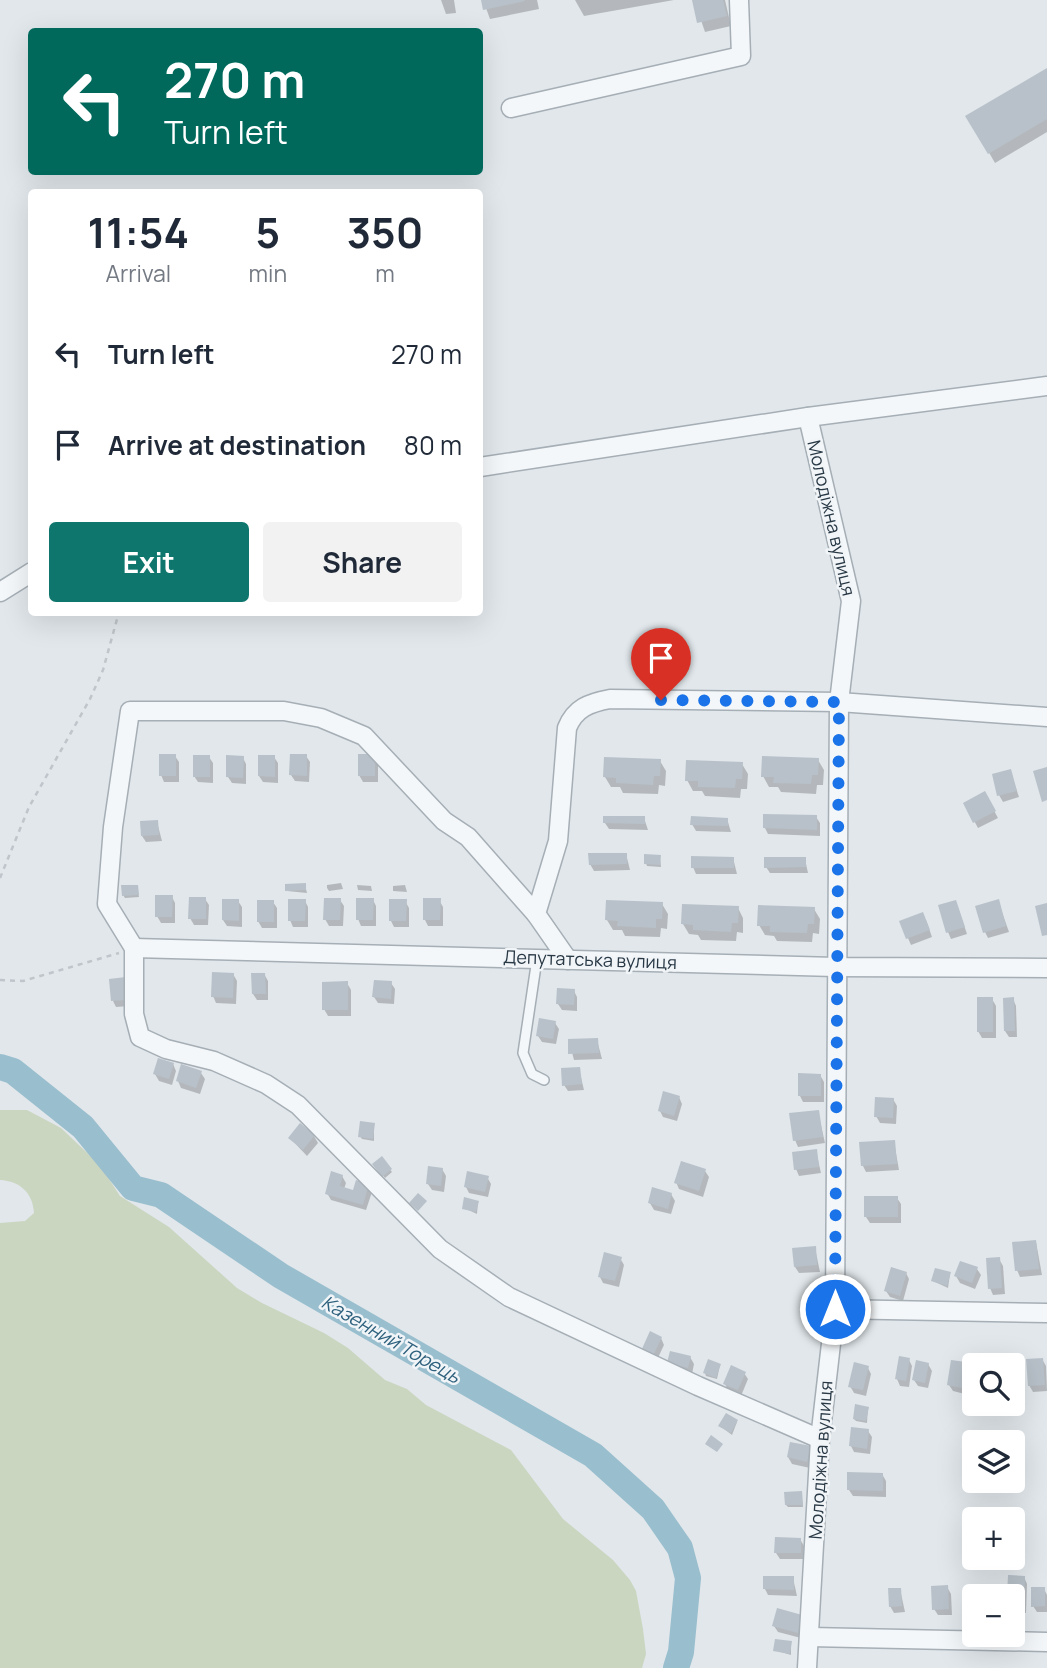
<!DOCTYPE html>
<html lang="en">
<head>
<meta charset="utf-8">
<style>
  body { margin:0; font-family:Manrope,sans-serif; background:#f2f2f3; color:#1f2937; height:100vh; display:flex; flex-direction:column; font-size:26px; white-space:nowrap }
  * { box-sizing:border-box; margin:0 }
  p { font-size:23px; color:#747a83 }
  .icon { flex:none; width:38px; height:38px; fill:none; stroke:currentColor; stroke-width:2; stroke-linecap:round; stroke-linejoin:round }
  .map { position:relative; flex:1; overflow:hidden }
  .sheet { position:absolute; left:28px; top:189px; width:455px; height:427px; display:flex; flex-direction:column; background:#fff; border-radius:7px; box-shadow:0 7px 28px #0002 }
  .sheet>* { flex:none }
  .banner { position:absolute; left:28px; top:28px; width:455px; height:147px; border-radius:7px; box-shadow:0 7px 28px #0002; background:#00695c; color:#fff; overflow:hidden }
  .buttons { position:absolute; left:962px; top:1353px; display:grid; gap:14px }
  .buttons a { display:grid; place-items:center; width:63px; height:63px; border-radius:7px; background:#fff; box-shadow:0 7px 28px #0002; font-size:35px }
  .pin { position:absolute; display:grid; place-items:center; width:60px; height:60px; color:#fff; margin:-72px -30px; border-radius:50% 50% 50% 0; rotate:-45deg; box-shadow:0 0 7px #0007 }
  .pin .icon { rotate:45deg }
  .me { position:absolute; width:77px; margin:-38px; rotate:0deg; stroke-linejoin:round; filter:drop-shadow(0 0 5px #0008) }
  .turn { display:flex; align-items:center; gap:24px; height:147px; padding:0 21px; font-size:32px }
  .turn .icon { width:91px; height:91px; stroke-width:2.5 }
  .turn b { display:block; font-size:49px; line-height:60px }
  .eta { display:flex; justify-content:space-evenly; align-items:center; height:119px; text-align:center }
  .eta b { font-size:42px; font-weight:700; line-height:49px }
  .button { display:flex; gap:14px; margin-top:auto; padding:14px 21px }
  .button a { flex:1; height:80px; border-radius:7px; background:#0f766e; color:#fff; font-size:28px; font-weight:700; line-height:80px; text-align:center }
  .button a+a { background:#f2f2f3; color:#1f2937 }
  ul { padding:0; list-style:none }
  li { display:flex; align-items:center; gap:21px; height:91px; padding:0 21px }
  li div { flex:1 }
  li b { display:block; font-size:26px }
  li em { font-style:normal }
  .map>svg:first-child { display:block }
  .green { fill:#cbd6c1 }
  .shadow { fill:#0003 }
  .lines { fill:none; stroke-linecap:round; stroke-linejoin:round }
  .river { stroke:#99bece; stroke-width:26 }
  .building { fill:#b8c1c9 }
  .lane-casing { stroke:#a6afb6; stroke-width:12 }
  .street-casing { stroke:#a6afb6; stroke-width:21 }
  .path { stroke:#bfc5ca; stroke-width:2.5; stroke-dasharray:5 5; stroke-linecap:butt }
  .lane { stroke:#f4f7f9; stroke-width:9 }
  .street { stroke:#f4f7f9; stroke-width:18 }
  .route { stroke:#1a73e8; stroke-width:12; stroke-dasharray:0 21.6 }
  .labels { text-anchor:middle; stroke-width:5; stroke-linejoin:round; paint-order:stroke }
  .street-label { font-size:18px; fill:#283845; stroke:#f1f5f8 }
  .water-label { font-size:19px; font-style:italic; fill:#2e617d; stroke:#f1f5f8 }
</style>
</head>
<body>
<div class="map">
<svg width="1047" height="1668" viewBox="0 0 1047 1668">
  <rect width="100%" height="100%" fill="#e1e7eb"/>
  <path class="green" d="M0,1110H27L61,1128L100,1165L120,1196L169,1227L237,1288L262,1303L324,1333L348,1348L385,1380L407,1389L426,1405L511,1450L563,1519L613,1560L630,1580L636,1591L643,1629L646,1654L642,1668H0V1223L25,1221L34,1213C33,1193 20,1181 0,1180Z"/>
  <g class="shadow">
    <polygon points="441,0 454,0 456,13 446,14"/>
    <polygon points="483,0 537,0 539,9 490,19"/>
    <polygon points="575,0 674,0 584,16"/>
    <polygon points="694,0 725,0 731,26 705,32"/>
    <polygon points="1047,70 1047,132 995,163 968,116"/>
    <polygon points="175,756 179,762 179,782 164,782 161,775"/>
    <polygon points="306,756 310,762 309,782 295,781 291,775"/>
    <polygon points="374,756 378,762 378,782 363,782 359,775"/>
    <polygon points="209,757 213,763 213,783 198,782 194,776"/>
    <polygon points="274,757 278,763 278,783 263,782 259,776"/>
    <polygon points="243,758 246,764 246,784 232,783 228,777"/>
    <polygon points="818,760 824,770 823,785 817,785 816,794 781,792 778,787 769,787 763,776"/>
    <polygon points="660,761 666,771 665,786 659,785 658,794 623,793 620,787 611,787 605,777"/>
    <polygon points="742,764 748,774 747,789 741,789 740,798 705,796 702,791 693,791 687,780"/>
    <polygon points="1010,771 1019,797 1003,802 999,795"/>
    <polygon points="985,794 998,818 978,828 965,804"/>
    <polygon points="816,817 820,823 820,836 768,834 765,828"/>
    <polygon points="644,818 648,830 609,829 605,823"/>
    <polygon points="727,819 731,832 696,831 692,824"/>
    <polygon points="157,822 162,841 146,842 142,836"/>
    <polygon points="626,854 630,870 594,871 590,864"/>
    <polygon points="660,857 661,867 647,866 646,863"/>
    <polygon points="733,858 737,874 696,874 693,867"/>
    <polygon points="805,859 808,873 770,873 766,867"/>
    <polygon points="341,883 343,889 329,891 327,888 327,885"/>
    <polygon points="305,885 307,893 287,891"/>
    <polygon points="357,885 371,886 372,891 358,890"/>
    <polygon points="405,885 407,892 393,891 393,886"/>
    <polygon points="137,887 139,897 125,898 123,895"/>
    <polygon points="172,897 175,903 175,923 161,923 157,916"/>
    <polygon points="205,899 209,905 208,925 194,925 190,918"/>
    <polygon points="340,900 344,906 343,926 329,926 325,919"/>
    <polygon points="373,900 376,906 376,926 361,926 358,919"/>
    <polygon points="439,900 443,907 443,926 428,926 425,920"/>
    <polygon points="238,901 242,907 242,927 227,926 223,920"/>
    <polygon points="305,901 308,907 308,927 293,927 290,920"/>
    <polygon points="405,901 409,908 409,927 394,927 391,921"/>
    <polygon points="998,901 1009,932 988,938 985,932"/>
    <polygon points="273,902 277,908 277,928 262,928 258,921"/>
    <polygon points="956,902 967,934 951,939 948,932"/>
    <polygon points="662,904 668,914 667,929 661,928 660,937 625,936 622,930 613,930 607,920"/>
    <polygon points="738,908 743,918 743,933 737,932 736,941 701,940 698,935 689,934 683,924"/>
    <polygon points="814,909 820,919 819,934 813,933 812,942 777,941 774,936 765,935 759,925"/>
    <polygon points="926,920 932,937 911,945 901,922"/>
    <polygon points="233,974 237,981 236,1004 216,1003 213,996"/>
    <polygon points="264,974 268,981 268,1000 257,1000 253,994"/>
    <polygon points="347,983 351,990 351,1016 328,1016 324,1009"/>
    <polygon points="391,983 395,989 394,1004 378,1003 374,997"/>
    <polygon points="129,986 130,1006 116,1007 113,1001"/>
    <polygon points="574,991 577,997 577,1011 562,1010 558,1004"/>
    <polygon points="992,999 996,1006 996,1038 982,1038 978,1031"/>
    <polygon points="1013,999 1016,1006 1017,1037 1009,1037 1005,1031"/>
    <polygon points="555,1023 559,1029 556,1044 542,1042 538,1036"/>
    <polygon points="597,1040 602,1059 574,1060 569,1041"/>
    <polygon points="173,1064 176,1071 172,1085 159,1081 155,1074"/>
    <polygon points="579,1069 584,1090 568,1091 564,1085"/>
    <polygon points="201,1073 205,1079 200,1094 181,1088 178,1081"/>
    <polygon points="820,1075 824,1082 824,1102 803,1102 800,1096"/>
    <polygon points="679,1097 682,1104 677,1121 663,1117 660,1111"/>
    <polygon points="893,1099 897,1106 896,1124 880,1123 876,1116"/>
    <polygon points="818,1112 825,1143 798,1147 795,1140"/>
    <polygon points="374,1125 374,1141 362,1139 360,1136"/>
    <polygon points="314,1136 318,1143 307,1156 290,1138"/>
    <polygon points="894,1142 899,1170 866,1172 863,1166 861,1144"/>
    <polygon points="816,1151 821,1173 799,1176 796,1169"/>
    <polygon points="382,1159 392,1172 385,1178 376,1167"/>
    <polygon points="442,1169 446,1176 444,1192 432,1190 428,1184"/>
    <polygon points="705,1171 709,1177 703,1197 679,1189 676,1182"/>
    <polygon points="342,1176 346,1183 344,1189 354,1192 368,1185 372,1192 366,1210 331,1200 327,1193"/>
    <polygon points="487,1177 491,1184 488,1197 469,1193 466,1187"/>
    <polygon points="671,1194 675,1201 671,1214 654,1210 650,1203"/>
    <polygon points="897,1198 901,1204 901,1223 870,1223 866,1217"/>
    <polygon points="478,1202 477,1214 464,1208"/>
    <polygon points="1036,1242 1042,1275 1020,1277 1017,1270"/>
    <polygon points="815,1248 820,1272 799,1273 795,1267"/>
    <polygon points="620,1258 624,1265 619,1287 603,1283 600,1277"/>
    <polygon points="999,1259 1003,1266 1005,1294 993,1295 990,1288"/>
    <polygon points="977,1269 981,1275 975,1289 960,1283 956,1276"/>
    <polygon points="906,1273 909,1279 903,1301 890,1297 886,1291"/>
    <polygon points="950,1274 948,1288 933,1281"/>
    <polygon points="661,1338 664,1345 656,1362 646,1357"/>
    <polygon points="690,1357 694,1364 692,1374 669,1363"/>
    <polygon points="1042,1359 1046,1366 1047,1391 1033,1392 1029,1385"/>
    <polygon points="909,1360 912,1366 909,1387 900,1386 897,1379"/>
    <polygon points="1011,1362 1013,1365 998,1365 997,1363"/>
    <polygon points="965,1363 969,1370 965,1394 953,1391 949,1385"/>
    <polygon points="928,1364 932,1371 928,1388 918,1386 914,1380"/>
    <polygon points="720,1365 717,1379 706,1376 705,1373"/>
    <polygon points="1013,1366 1016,1389 1013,1389"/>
    <polygon points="868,1368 871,1374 866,1396 854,1393 850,1386"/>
    <polygon points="744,1373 748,1379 741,1396 728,1390 725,1384"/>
    <polygon points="868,1408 867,1423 856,1421 854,1419"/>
    <polygon points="737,1422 732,1435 720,1426"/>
    <polygon points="868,1431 872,1437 870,1454 854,1452 851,1446"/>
    <polygon points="809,1448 813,1454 810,1468 792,1464 788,1457"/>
    <polygon points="882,1474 886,1481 886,1497 853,1496 849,1490"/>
    <polygon points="801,1493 803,1507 788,1507 786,1505"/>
    <polygon points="800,1539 804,1546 803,1559 780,1559 776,1553"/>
    <polygon points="1024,1577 1027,1584 1026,1613 1013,1612 1013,1596 1009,1596"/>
    <polygon points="793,1578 797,1596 768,1595 765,1589"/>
    <polygon points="947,1587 951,1594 952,1615 938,1615 934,1609"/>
    <polygon points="900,1589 905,1612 894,1613 890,1606"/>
    <polygon points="1044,1589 1047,1595 1047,1612 1037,1612 1033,1606"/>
    <polygon points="801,1616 801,1638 778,1632 774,1626"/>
    <polygon points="791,1643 791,1655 774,1650"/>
  </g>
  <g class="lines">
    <polyline class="river" points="0,1067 13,1071 83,1127 133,1188 161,1195 281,1276 593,1455 653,1509 680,1548 688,1578 681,1652 676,1668"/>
  </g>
  <g class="building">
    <polygon points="481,0 524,0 525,1 483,10"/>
    <polygon points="692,0 723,0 727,16 697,23"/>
    <polygon points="1047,68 1047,119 988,154 965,116"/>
    <rect x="159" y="754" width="17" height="22"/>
    <polygon points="290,754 307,754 307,776 289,775"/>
    <rect x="358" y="754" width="17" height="22"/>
    <rect x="193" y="755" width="17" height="22"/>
    <polygon points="226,755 244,756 243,778 226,777"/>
    <polygon points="258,755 275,755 275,777 258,776"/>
    <polygon points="762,756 819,758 818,775 812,775 811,784 773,783 774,777 761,777"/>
    <polygon points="604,757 661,759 660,776 654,776 653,785 616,783 616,778 603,777"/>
    <polygon points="686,760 743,762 742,779 736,779 735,788 698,787 698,781 685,781"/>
    <polygon points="1047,767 1047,800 1042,802 1033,771"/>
    <polygon points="1011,769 1017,791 997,796 992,774"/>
    <polygon points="985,791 996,811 973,823 963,803"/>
    <polygon points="763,814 817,815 817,830 763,828"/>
    <polygon points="603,816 645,816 645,824 603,823"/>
    <polygon points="691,816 728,818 728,826 690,825"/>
    <polygon points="158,820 159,835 141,836 140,821"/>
    <polygon points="588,853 627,853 627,864 589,865"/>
    <polygon points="644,854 661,855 660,865 644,864"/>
    <polygon points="691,856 734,857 734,868 691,868"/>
    <polygon points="764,857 806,857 806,867 764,868"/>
    <polygon points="306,883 306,890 285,891 285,884"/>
    <polygon points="121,885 138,885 139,895 122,896"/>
    <polygon points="155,895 173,895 172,917 155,917"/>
    <polygon points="189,897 206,897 206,919 188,919"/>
    <polygon points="324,898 341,898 340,920 323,920"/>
    <polygon points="356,898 374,898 373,920 356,920"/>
    <polygon points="423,898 441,898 440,920 423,920"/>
    <polygon points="222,899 239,899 239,921 222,920"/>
    <polygon points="288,899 306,899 305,921 288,921"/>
    <polygon points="389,899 407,899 406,921 389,921"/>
    <polygon points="999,899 1006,926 983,933 975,906"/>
    <rect x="257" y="900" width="17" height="22"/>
    <polygon points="606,900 663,902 662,919 656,919 656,928 617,926 618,921 605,920"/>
    <polygon points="956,900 965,927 946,933 938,905"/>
    <polygon points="1047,903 1047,935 1042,936 1035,906"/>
    <polygon points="682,904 739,906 738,923 732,923 731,932 693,930 693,925 681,924"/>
    <polygon points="758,905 815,907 814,924 808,924 807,933 770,932 770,926 757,926"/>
    <polygon points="923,912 930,930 906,939 899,921"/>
    <polygon points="212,972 234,973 233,998 211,997"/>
    <polygon points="251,973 265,973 266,994 252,994"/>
    <polygon points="126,977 128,1000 111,1001 109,979"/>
    <polygon points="374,980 392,981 391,999 372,997"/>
    <polygon points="348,981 348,1010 322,1010 322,982"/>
    <polygon points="557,988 575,989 574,1005 556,1004"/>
    <rect x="977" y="997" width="16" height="35"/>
    <polygon points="1014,997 1015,1031 1004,1031 1003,998"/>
    <polygon points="539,1018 556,1021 553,1039 536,1036"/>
    <polygon points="598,1038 599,1053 568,1054 568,1039"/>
    <polygon points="158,1058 174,1063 169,1079 153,1074"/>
    <polygon points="181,1064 202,1071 196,1088 176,1081"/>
    <polygon points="580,1067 582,1084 562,1086 561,1068"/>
    <polygon points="798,1073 821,1074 821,1096 798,1096"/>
    <polygon points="663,1091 680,1096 674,1116 658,1111"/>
    <polygon points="875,1097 894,1098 893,1118 874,1117"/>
    <polygon points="819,1110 823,1137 793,1141 789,1113"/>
    <polygon points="360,1121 375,1123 373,1139 358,1137"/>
    <polygon points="300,1123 315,1135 303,1150 288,1138"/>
    <polygon points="895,1140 897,1164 861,1166 859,1142"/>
    <polygon points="817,1149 819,1167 794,1170 792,1152"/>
    <polygon points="382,1156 392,1169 382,1177 372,1164"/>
    <polygon points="681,1161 706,1169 699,1191 674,1183"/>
    <polygon points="428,1166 443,1168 441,1186 426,1184"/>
    <polygon points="331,1171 343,1175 340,1186 353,1190 356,1180 369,1184 363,1205 325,1194"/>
    <polygon points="467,1171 489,1176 485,1192 464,1187"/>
    <polygon points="652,1187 672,1193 668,1209 648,1203"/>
    <polygon points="418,1193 427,1201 418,1211 409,1203"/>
    <rect x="864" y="1196" width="34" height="21"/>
    <polygon points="464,1197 479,1201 476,1212 462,1209"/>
    <polygon points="1036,1240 1039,1269 1015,1271 1012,1242"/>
    <polygon points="816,1246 817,1265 794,1267 792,1248"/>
    <polygon points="604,1252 622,1257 615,1281 598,1277"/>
    <polygon points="1000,1257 1002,1288 988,1289 986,1258"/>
    <polygon points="960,1261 978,1267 972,1283 954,1276"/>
    <polygon points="891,1267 907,1272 900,1296 884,1291"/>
    <polygon points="935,1268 951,1272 947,1286 931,1281"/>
    <polygon points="650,1331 662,1337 653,1356 641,1351"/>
    <polygon points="670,1351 691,1356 688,1368 667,1363"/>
    <polygon points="899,1356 910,1358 906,1381 895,1379"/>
    <polygon points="972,1357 985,1358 984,1365 975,1365 975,1386 970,1385"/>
    <polygon points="1043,1358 1045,1385 1028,1386 1026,1359"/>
    <polygon points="708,1359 721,1364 716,1378 703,1373"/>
    <polygon points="916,1360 929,1363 925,1383 912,1380"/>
    <polygon points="951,1360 966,1362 962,1388 947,1385"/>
    <polygon points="854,1362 869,1366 863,1390 848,1387"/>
    <polygon points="731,1365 746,1372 738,1390 723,1384"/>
    <polygon points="855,1404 869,1407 866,1421 853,1419"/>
    <polygon points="726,1413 738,1420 731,1433 718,1426"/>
    <polygon points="851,1427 869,1429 867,1449 849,1446"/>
    <polygon points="711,1435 723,1444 717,1452 705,1444"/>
    <polygon points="790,1442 811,1446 807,1462 787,1457"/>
    <polygon points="847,1472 883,1473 883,1491 847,1490"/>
    <polygon points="802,1491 803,1505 785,1505 784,1492"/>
    <polygon points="775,1537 801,1538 801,1553 774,1553"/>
    <polygon points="1008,1575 1025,1576 1024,1607 1013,1606 1013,1596 1007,1596"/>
    <polygon points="763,1576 794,1576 794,1590 763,1589"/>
    <polygon points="948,1585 949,1609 932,1610 931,1586"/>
    <polygon points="1031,1587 1045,1587 1045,1606 1031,1607"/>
    <polygon points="888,1588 901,1588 902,1606 889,1607"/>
    <polygon points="777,1608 802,1615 798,1633 772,1626"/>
    <polygon points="775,1639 792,1641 790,1654 773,1651"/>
  </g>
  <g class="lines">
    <g class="lane-casing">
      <polyline id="lane" points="537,959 523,1053 532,1074 544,1080"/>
    </g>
    <g class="street-casing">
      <g id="street">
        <polyline points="511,108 741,56 739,0"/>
        <polyline points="480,467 808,417 1047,386"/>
        <polyline points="0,592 32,572"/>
        <polyline points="536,914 468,837 444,821 364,736 321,718 284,711 130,711 113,827 107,904 134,948 134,1014 140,1037 166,1049 214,1061 266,1084 298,1105 440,1249 509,1297 698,1386 820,1439"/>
        <polyline points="134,948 835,967 1047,968"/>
        <path d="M568,960L536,914L558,841L567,728C575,708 589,703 610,699L839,702L1047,717"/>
        <polyline points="835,1309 1047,1313"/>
        <polyline points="810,1637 1047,1642"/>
        <polyline points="807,1668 820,1439 835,1309 839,702 851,601 808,417"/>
      </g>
    </g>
    <g class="path">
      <polyline points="0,878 29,807 90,699 103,670 119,612"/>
      <polyline points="0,980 23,981 119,953"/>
    </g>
    <use href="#lane" class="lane"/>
    <use href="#street" class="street"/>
  </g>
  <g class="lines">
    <polyline class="route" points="661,700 839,702 835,1309"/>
  </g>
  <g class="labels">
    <g class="street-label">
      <text transform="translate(831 518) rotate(77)" y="6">Молодіжна вулиця</text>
      <text transform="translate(590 960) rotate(2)" y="6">Депутатська вулиця</text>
      <text transform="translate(821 1460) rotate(-86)" y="6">Молодіжна вулиця</text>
    </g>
    <g class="water-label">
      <text transform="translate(391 1339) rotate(30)" y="7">Казенний Торець</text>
    </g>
  </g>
</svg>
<div class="buttons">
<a><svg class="icon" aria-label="search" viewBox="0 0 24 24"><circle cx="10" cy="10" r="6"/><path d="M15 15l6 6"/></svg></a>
<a><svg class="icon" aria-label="layers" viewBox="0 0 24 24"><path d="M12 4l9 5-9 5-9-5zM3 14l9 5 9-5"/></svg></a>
<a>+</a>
<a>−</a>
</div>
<div class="pin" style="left:661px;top:700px;background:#d93025"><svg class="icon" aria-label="arrive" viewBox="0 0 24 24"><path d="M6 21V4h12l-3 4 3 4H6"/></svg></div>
<svg class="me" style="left:835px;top:1309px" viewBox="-20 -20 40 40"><circle r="17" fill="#1a73e8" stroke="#fff" stroke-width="3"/><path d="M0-11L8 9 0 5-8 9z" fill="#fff"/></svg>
<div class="banner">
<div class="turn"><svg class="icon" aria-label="left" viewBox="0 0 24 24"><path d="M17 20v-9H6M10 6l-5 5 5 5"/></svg><div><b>270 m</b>Turn left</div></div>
</div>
<section class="sheet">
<div class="eta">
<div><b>11:54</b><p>Arrival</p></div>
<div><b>5</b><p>min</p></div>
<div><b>350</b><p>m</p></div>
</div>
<ul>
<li><svg class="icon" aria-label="left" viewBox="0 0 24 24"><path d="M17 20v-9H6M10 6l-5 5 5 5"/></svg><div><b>Turn left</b></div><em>270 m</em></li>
<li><svg class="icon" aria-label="arrive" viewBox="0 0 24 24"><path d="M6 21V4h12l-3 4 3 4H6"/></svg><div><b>Arrive at destination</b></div><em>80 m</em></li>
</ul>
<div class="button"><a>Exit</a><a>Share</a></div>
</section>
</div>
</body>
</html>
